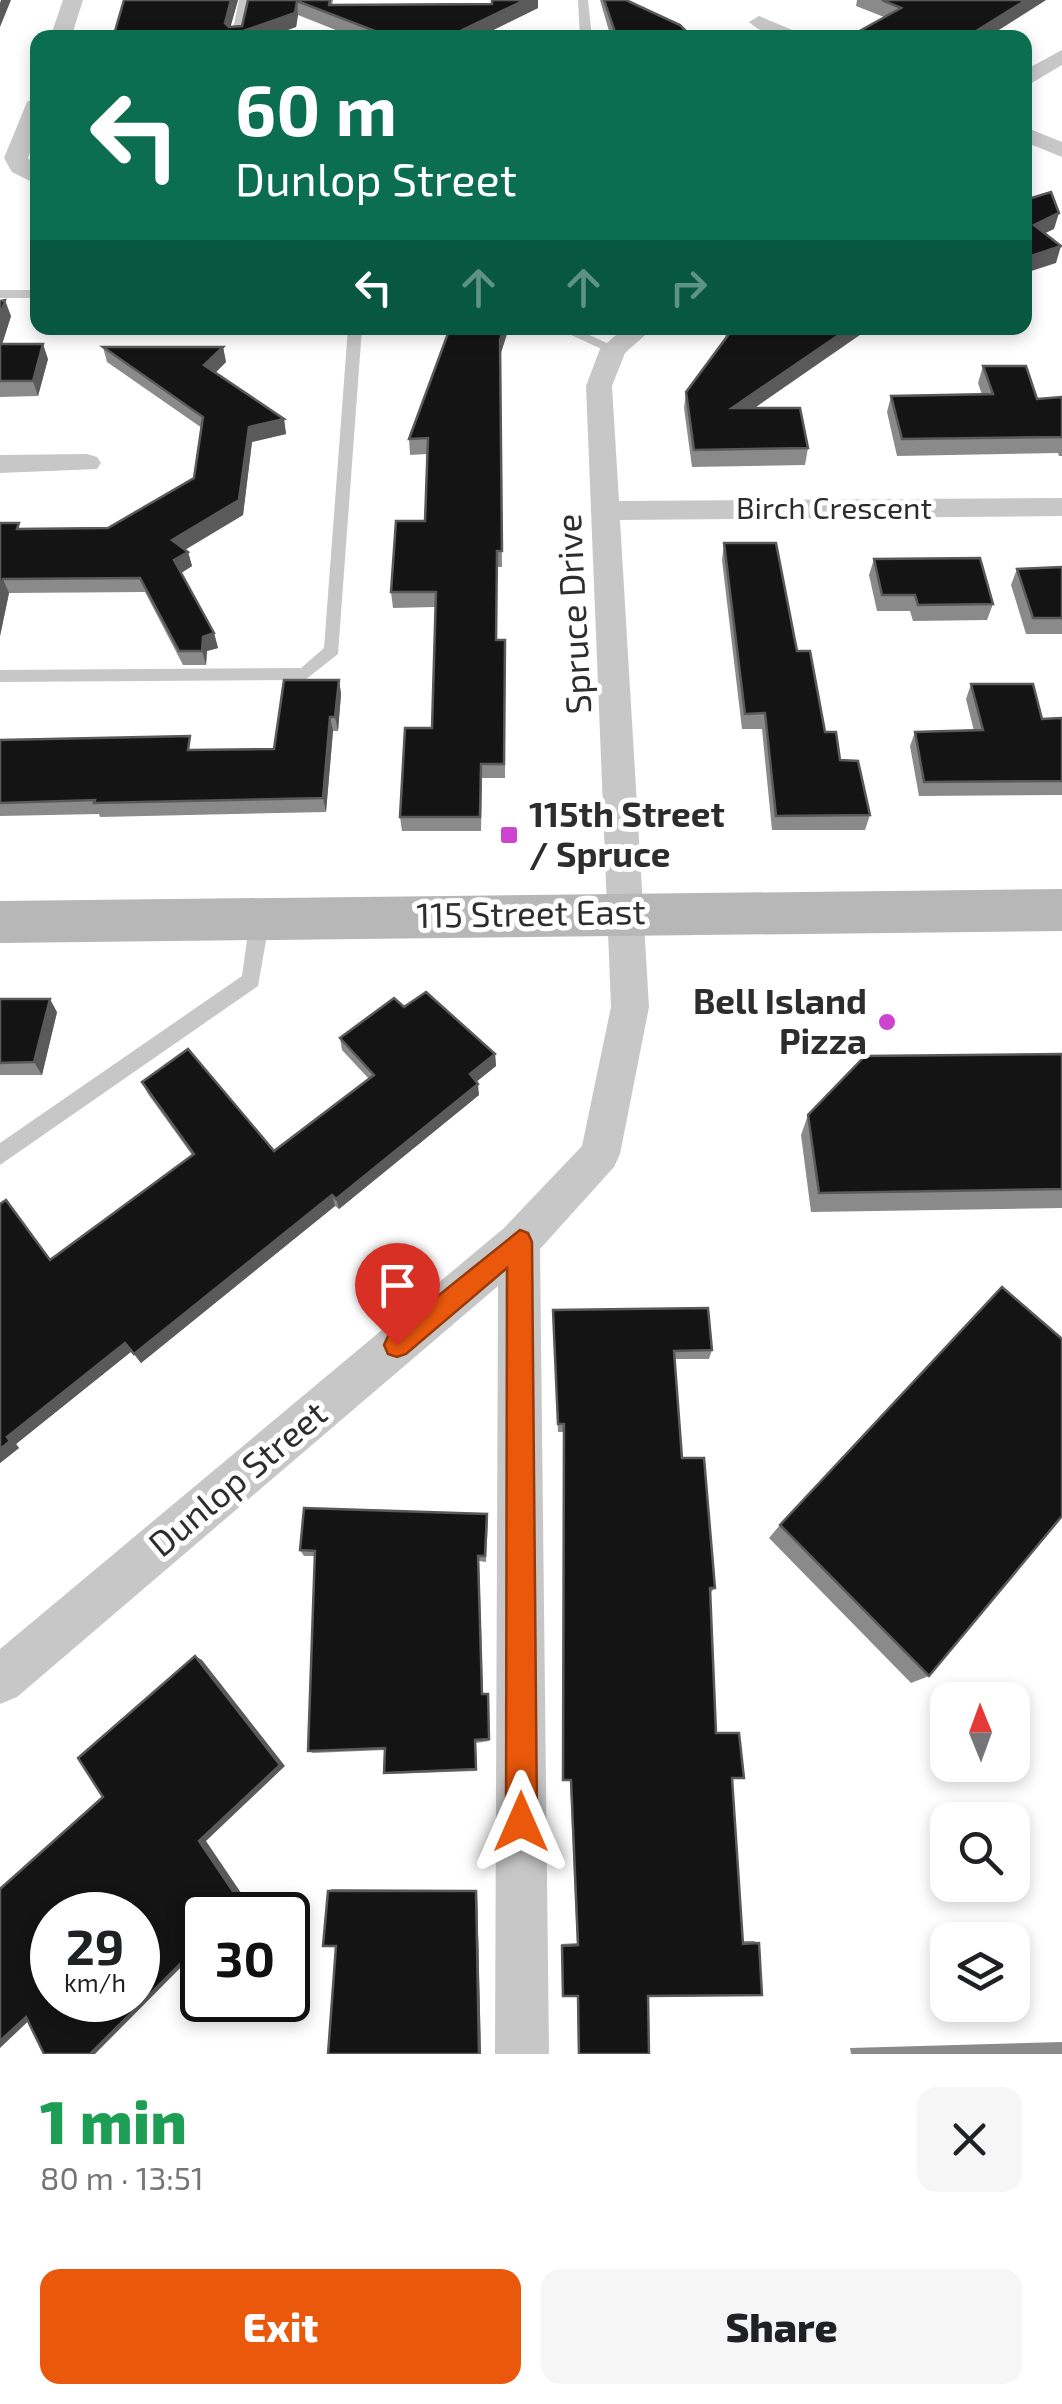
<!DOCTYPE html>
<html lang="en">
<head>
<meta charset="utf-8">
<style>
  body { margin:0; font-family:"Exo 2",sans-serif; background:#f6f6f6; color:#202124; height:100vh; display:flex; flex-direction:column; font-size:38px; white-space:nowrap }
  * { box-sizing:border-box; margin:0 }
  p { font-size:32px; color:#757577 }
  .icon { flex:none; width:55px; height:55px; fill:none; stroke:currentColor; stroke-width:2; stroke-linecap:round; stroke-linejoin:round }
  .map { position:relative; height:2054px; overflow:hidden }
  .drawer { display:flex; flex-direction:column; background:#fff; flex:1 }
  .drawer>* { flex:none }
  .guide { position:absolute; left:30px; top:30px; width:1002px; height:305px; border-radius:20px; box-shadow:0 5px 15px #0003; background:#0b6e4f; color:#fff; overflow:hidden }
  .needle { width:65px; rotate:359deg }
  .fabs { position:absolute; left:930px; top:1682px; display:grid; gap:20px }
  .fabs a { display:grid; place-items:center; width:100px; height:100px; border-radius:20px; background:#fff; box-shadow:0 5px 15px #0003; font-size:50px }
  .speed { position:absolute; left:30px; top:1892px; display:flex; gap:20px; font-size:50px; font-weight:700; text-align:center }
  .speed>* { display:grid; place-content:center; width:130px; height:130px; border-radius:50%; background:#fff; box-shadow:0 5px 15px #0003; line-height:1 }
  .speed small { font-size:25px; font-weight:400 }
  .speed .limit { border:5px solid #111; border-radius:15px; background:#fff; color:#111 }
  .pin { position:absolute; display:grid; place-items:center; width:85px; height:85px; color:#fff; margin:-102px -42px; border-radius:50% 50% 50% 0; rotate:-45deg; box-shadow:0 0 10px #0007 }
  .pin .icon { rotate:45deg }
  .me { position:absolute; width:110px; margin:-55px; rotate:0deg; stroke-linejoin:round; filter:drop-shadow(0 0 8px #0008) }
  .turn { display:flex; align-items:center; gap:35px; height:210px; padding:0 40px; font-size:45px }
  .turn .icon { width:130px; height:130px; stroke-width:2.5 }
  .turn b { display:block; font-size:70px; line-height:85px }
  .lanes { display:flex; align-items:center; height:95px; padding:0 40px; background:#0003; justify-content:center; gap:50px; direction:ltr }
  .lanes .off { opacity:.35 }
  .round { display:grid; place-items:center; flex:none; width:105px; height:105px; border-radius:20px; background:#f6f6f6 }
  .head { display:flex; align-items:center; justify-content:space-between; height:170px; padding:0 40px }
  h1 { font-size:60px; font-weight:800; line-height:75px; color:#1e9e55 }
  .primary-button { display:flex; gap:20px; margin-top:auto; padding:20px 40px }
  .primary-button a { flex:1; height:115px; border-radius:20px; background:#ea580c; color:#fff; font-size:40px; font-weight:800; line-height:115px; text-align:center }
  .primary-button a+a { background:#f6f6f6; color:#202124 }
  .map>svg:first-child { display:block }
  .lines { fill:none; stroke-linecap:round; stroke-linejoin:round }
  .lane { fill:#c7c7c7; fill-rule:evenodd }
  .street { fill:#c7c7c7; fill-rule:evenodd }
  .secondary { fill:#b7b7b7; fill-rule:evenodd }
  .wall { fill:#8a8a8a }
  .shaded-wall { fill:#5a5a5a }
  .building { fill:#141414; stroke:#5a5a5a; stroke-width:2.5; fill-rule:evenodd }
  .route { fill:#ea580c; stroke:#983908; stroke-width:2.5 }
  .poi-dot { fill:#cd45cf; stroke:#fff; stroke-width:4 }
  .labels { text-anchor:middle; stroke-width:10; stroke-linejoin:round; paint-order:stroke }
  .far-street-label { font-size:30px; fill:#2d2d2d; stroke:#fff }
  .street-label { font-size:35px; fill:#2d2d2d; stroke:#fff }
  .poi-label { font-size:35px; font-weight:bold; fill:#2d2d2d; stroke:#fff; text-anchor:start }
</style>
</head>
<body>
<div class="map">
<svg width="1062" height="2054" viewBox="0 0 1062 2054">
  <rect width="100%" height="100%" fill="#fff"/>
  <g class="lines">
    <g class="lane">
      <polygon points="239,0 249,0 242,38 231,38"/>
      <polygon points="578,0 588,0 592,38 580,38"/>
      <rect x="0" y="290" width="38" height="8"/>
      <polygon points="348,328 362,328 338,654 305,680 0,682 0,670 301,668 324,648"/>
      <polygon points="556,328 574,328 620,349 608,352"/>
      <polygon points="260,910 270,918 258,986 0,1165 0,1143 242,976 250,918"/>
    </g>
    <g class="street">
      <polygon points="63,0 83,0 71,38 50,38"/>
      <path d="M759,16L802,34L805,38C784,38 765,37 749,22Z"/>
      <polygon points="1062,50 1062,65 1025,87 1025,70"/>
      <polygon points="38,96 38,132 28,158 38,168 38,185 12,172 4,158 27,102"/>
      <polygon points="1025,127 1062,142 1062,157 1025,142"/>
      <polygon points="624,328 653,328 625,353 612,386 619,501 1062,498 1062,516 620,520 649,1007 620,1154 614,1167 540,1249 549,2054 495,2054 498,1286 17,1697 0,1704 0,1649 504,1228 582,1146 611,1007 586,386 600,349"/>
      <polygon points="87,454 97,457 101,463 97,469 0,473 0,455"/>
    </g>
    <polygon class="secondary" points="1062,889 1062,931 0,943 0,901"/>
  </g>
  <g class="wall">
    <polygon points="238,0 230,27 242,26 248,0 333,0 332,5 538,8 477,38 356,38 298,15 296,27 113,38"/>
    <polygon points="600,0 626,0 693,38 611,38"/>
    <polygon points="857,0 1046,0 986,38 847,38 884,17 856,6"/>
    <polygon points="0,301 11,316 2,344 48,359 38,396 0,397"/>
    <polygon points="732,328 754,408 808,448 805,465 692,467 684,408 686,392 725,340 726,332"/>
    <polygon points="103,347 223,347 226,362 215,373 284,419 286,434 252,442 243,515 185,550 188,552 192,566 181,573 214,633 218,648 207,651 206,665 183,665 145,592 9,593 0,636 0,523 21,529 108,528 194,478 202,428 107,362"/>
    <polygon points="500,356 502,567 497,567 496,640 505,640 505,778 482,778 481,831 402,831 400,817 432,728 435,607 393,608 391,592 425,521 427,454 410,455 409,439"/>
    <polygon points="983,366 1037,399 1062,397 1062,456 1059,456 1058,453 897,456 887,412 891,396 982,395 978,383"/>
    <polygon points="724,543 870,815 865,830 772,830 762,729 742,729 722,560"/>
    <polygon points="874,559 993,604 987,620 913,621 910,611 877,611 869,575"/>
    <polygon points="1062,567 1062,634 1026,634 1011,585 1017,569"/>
    <polygon points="339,680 341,694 338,731 333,731 326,812 100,817 99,814 0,816 0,740 194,750 274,749"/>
    <polygon points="971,684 1042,719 1062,718 1062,795 919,796 910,746 915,732 974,731 966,699"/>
    <polygon points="0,999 57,1012 42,1075 0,1075"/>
    <polygon points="404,1007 495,1054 496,1066 476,1082 479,1095 339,1209 335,1206 141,1363 132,1351 16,1444 19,1448 0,1463 0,1328 50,1259 192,1155 148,1094 142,1082 274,1151 369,1079 342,1050 340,1038"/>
    <polygon points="1062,1054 1062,1208 811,1212 801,1135 808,1115"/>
    <polygon points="553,1310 712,1350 709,1359 675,1359 682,1458 715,1588 710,1593 716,1733 744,1778 732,1779 743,1941 754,1941 759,1943 648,1996 649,2054 578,2054 577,1996 563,1993 561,1944 577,1943 570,1781 563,1781 563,1432 558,1432"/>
    <polygon points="488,1520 486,1562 479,1561 483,1694 488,1694 489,1697 489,1741 476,1743 477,1771 387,1774 384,1773 385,1750 313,1753 308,1751 315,1556 304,1556 300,1550"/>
    <polygon points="780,1525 929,1676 911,1683 769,1538"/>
    <polygon points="332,1889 477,1890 481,2054 336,1946 328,1891"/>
    <polygon points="1062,2042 1062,2054 851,2054 850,2048"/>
  </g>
  <g class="shaded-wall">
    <polygon points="1,0 11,0 0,27 0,3"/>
    <polygon points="231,0 238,0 228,36 297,1 298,15 296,27 267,38 223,38 225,23"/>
    <polygon points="525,0 538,0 538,8 477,38 446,38"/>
    <polygon points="1026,0 1046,0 986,38 965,38"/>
    <polygon points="1059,213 1054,229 1029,241 1034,225"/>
    <polygon points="1061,246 1056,263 1025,273 1025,258"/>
    <polygon points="5,300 11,316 0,351 0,318"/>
    <polygon points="504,328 509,328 500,356 502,567 500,340"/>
    <polygon points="849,328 870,328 730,425 732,408"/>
    <polygon points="43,344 48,359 38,396 33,381"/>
    <polygon points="223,347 226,362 208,380 204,365"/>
    <polygon points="284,419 286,434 252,442 243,515 176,555 172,540 249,427"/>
    <polygon points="188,552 192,566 178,575 174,560"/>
    <polygon points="3,579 9,593 0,636 0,593"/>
    <polygon points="214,633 218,648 207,651 206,665 202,651 203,637"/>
    <polygon points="339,680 341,694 338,731 335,717"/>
    <polygon points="330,717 333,731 326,812 323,798"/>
    <polygon points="50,999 57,1012 42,1075 34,1062"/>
    <polygon points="495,1054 496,1066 471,1086 470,1074"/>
    <polygon points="478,1084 479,1095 339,1209 336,1199"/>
    <polygon points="332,1195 335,1206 141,1363 134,1354"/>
    <polygon points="125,1343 132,1351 16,1444 19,1448 0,1463 0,1449 7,1437"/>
    <polygon points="195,1656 202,1660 285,1766 206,1841 256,1915 249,1915 199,1841"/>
    <polygon points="477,1890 481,2054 479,2054"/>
    <polygon points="198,1946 202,1946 95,2054 90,2054"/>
    <polygon points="37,2013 0,2048 0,2041 26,2017"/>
  </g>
  <g class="building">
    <polygon points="124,0 231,0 225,23 229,27 242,26 248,0 330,0 329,5 492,4 492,0 525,0 446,38 393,38 297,1 295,13 223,38 113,38"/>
    <polygon points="604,0 626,0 680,25 693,38 617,38"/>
    <polygon points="882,0 1026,0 965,38 847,38 901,8"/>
    <polygon points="1051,192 1059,213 1034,225 1061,246 1025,258 1025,200"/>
    <polygon points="5,300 0,318 0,301"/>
    <polygon points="450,328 504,328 500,340 502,551 497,551 496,640 505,640 504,764 481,764 480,817 400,817 405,728 432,728 436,592 391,592 396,521 425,521 428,438 409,439"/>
    <polygon points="732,328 849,328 732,408 800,408 808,448 694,450 686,392 729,334 726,332"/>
    <polygon points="0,344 43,344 33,381 0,381"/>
    <polygon points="103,347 223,347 204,365 284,419 249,427 239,500 172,540 188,552 174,560 214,633 203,637 202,651 179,651 140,578 3,579 0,593 0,523 19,523 17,529 108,528 194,478 203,417"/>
    <polygon points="983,366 1026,366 1037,399 1062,397 1062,437 902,439 891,396 993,394"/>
    <polygon points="724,543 776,543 797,651 810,651 825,732 836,732 840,760 858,761 870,815 776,816 765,713 745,714"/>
    <polygon points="980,558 993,604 918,605 915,595 882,595 874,559"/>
    <polygon points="1062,567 1062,618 1033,618 1017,569"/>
    <polygon points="284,680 339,680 335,717 330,717 323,798 94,803 95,800 0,803 0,740 190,736 188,750 274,749"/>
    <polygon points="971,684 1033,684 1042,719 1062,718 1062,781 924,782 915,732 983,730"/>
    <polygon points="426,992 495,1054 470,1074 478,1084 336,1199 332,1195 134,1354 125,1343 7,1437 10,1441 0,1449 0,1204 6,1200 50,1260 194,1154 142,1082 188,1049 274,1151 374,1075 340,1038 394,998 404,1007"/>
    <polygon points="0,999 50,999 34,1062 0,1063"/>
    <polygon points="1062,1054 1062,1189 819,1193 808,1115 865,1056"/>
    <polygon points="1002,1287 1062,1339 1062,1516 929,1676 780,1525"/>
    <polygon points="708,1308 712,1350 674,1351 682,1458 704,1458 715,1588 710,1588 716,1733 739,1733 744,1778 732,1778 743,1944 759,1943 762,1995 648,1996 649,2054 579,2054 578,1996 563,1996 562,1946 578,1945 571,1780 563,1780 564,1424 558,1424 553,1310"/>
    <polygon points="304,1508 487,1514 485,1556 478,1556 482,1694 488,1694 489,1739 475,1740 476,1769 384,1773 385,1748 308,1751 315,1551 300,1550"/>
    <path d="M195,1656L280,1765L199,1841L249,1915H202V1953L198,1946L90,2054H44L26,2017L0,2041V1889L103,1797L78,1758ZM52,1915H138V2000H52Z"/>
    <polygon points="328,1891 476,1891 479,2054 328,2054 336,1946 323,1946"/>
  </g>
  <polygon class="route" points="520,1230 528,1233 532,1242 537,1822 532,1833 521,1837 510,1833 506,1822 507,1268 406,1354 397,1357 388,1354 384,1345 388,1336"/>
  <g class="poi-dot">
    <rect x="499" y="825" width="20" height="20" rx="5"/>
    <circle cx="887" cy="1022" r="10"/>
  </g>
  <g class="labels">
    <g class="far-street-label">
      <text x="834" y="519">Birch Crescent</text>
    </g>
    <g class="street-label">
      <text transform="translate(574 614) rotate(-93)" y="12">Spruce Drive</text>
      <text transform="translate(531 914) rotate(-1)" y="12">115 Street East</text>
      <text transform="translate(238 1479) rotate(-40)" y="12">Dunlop Street</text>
    </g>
    <g class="poi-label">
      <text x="529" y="827">115th Street<tspan x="529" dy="40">/ Spruce</tspan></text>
      <text x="867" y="1014" text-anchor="end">Bell Island<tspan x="867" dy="40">Pizza</tspan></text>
    </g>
  </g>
</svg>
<div class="fabs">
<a><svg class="needle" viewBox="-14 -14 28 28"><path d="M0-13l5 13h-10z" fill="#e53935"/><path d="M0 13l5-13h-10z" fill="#757577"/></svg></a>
<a><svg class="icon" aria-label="search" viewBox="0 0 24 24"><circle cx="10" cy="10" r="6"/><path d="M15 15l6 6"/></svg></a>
<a><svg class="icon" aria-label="layers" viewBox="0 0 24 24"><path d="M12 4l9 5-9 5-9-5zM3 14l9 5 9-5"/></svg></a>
</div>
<div class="speed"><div>29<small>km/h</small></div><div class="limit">30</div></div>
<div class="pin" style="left:397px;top:1345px;background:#d93025"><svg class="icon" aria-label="arrive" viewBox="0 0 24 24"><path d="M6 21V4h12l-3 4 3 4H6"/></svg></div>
<svg class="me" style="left:521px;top:1822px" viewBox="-20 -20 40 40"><path d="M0-17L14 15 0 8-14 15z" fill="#ea580c" stroke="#fff" stroke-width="4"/></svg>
<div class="guide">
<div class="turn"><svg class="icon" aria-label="left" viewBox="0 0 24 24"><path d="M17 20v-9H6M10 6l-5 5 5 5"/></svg><div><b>60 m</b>Dunlop Street</div></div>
<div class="lanes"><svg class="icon" aria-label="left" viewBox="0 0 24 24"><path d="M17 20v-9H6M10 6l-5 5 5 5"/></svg><svg class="icon off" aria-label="ahead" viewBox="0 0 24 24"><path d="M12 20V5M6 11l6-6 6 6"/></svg><svg class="icon off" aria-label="ahead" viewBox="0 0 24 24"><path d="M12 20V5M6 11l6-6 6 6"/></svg><svg class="icon off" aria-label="right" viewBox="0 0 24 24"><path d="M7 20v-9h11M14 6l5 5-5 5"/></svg></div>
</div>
</div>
<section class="drawer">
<div class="head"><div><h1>1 min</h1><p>80 m · 13:51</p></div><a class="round"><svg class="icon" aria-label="close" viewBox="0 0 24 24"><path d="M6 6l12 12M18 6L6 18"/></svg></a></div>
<div class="primary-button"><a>Exit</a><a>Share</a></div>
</section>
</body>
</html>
